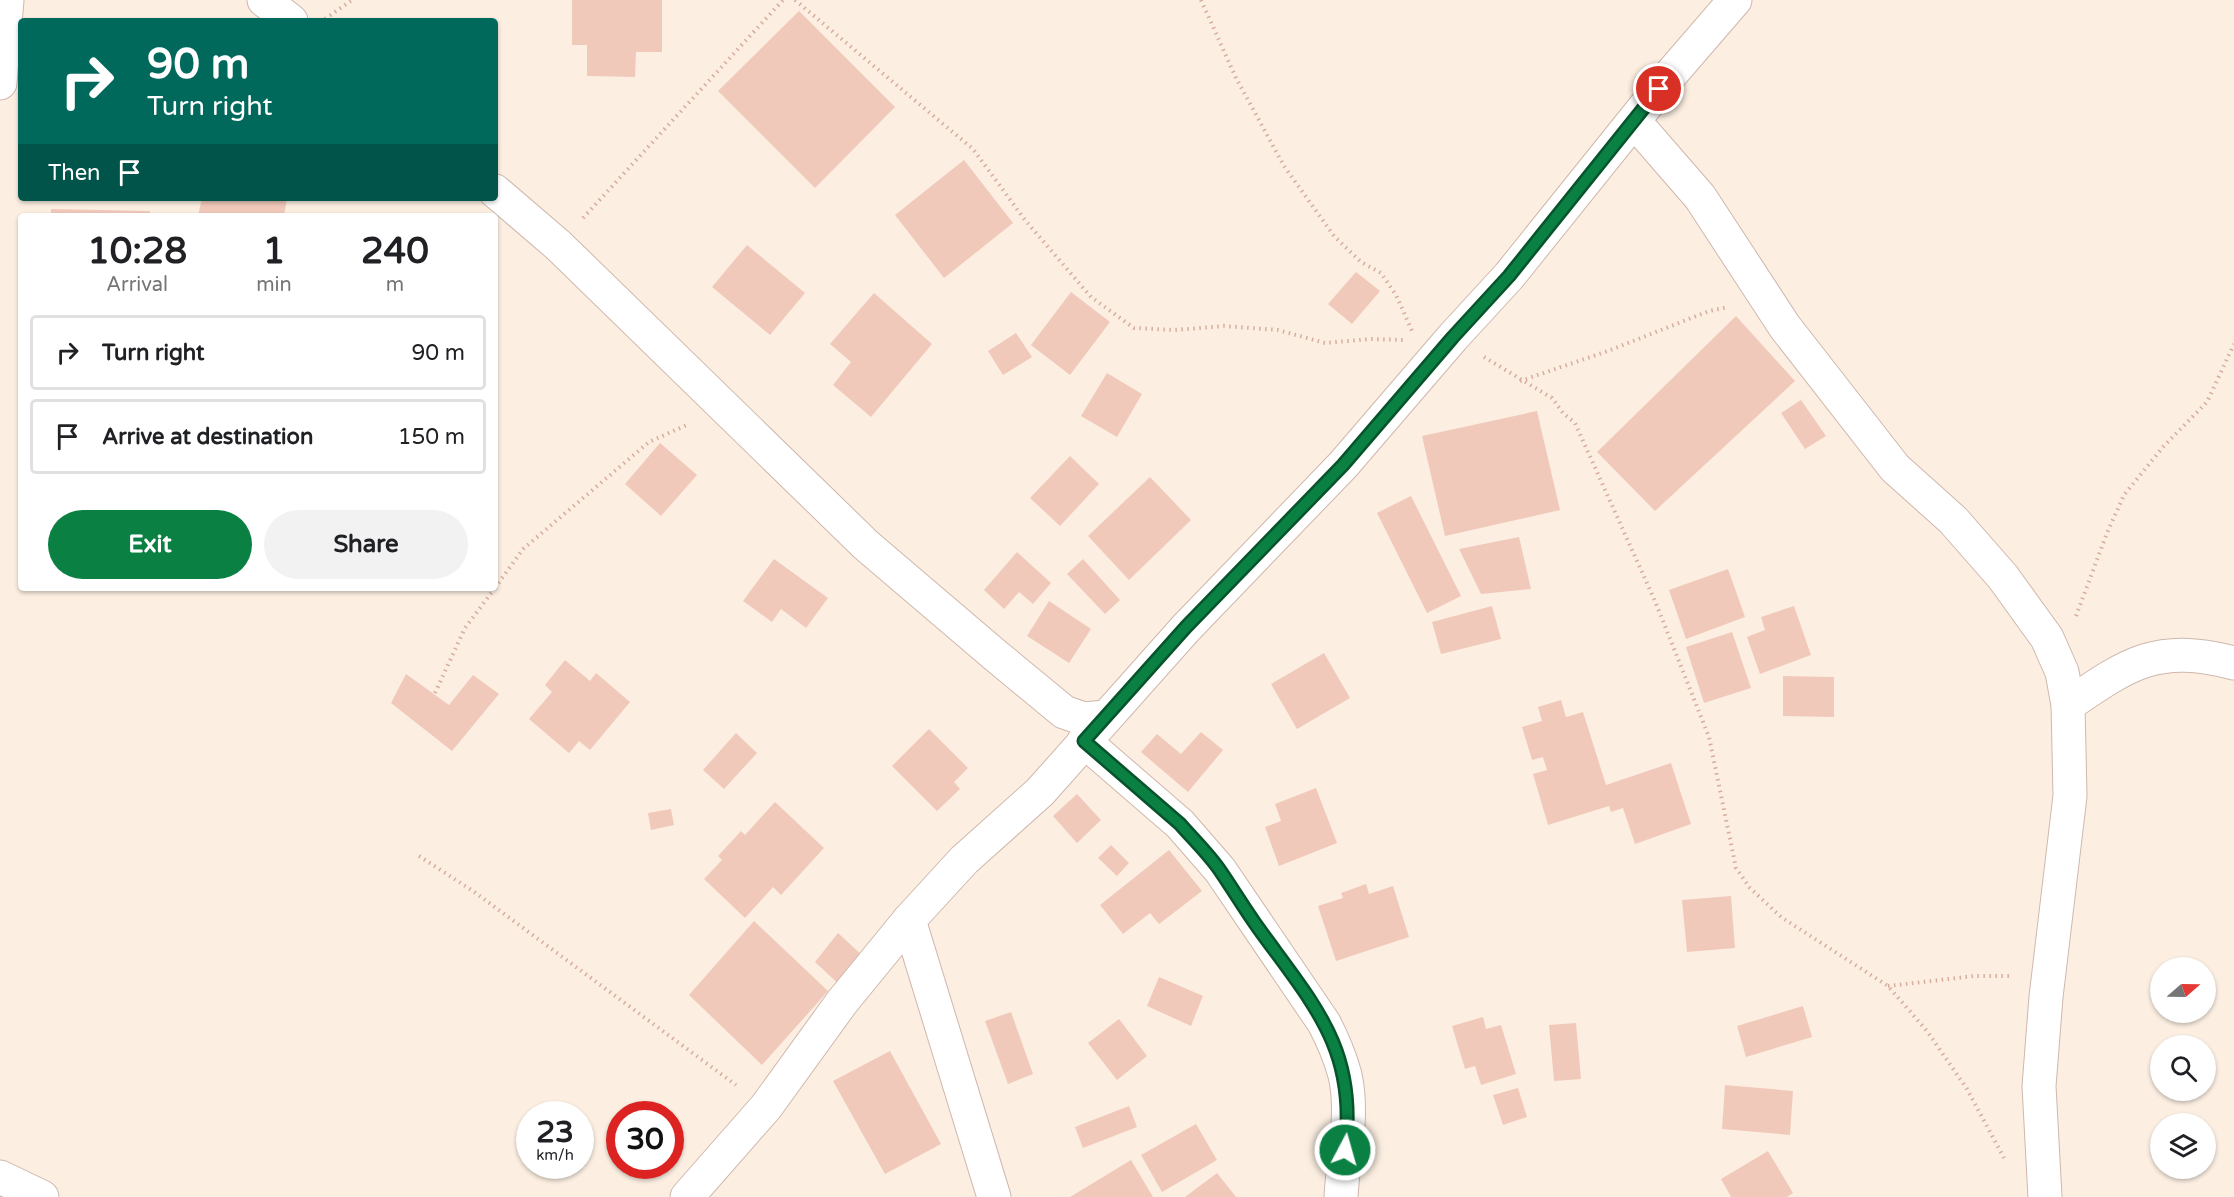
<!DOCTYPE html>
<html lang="en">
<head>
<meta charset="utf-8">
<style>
  body { margin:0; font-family:"Varela Round",sans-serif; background:#f2f2f2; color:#202124; height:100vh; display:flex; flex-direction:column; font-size:22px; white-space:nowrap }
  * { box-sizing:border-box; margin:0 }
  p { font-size:20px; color:#757577 }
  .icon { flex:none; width:33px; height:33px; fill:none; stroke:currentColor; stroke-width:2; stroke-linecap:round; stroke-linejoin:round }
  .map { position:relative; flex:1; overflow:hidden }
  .side { position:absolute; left:18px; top:213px; width:480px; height:378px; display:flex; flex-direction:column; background:#fff; border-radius:6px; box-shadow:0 2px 4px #0004 }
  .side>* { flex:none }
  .banner { position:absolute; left:18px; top:18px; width:480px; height:183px; border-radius:6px; box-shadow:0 2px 4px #0004; background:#00695c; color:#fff; overflow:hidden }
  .needle { width:39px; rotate:70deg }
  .controls { position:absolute; left:2150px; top:957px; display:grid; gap:12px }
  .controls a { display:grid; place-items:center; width:66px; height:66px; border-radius:50%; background:#fff; box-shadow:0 2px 4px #0004; font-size:30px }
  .speed { position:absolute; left:516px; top:1101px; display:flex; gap:12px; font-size:30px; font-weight:700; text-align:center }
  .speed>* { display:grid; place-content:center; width:78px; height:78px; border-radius:50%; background:#fff; box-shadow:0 2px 4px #0004; line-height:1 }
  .speed small { font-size:15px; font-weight:400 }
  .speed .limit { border:9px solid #d22; background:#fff; color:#111 }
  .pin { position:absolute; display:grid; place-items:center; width:51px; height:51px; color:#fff; margin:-26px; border:3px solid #fff; border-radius:50%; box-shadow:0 2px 6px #0007 }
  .me { position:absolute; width:66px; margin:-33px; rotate:6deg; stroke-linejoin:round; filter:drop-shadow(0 0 4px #0008) }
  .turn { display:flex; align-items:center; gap:21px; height:126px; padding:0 30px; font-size:27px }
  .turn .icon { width:78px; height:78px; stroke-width:2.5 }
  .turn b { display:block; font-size:42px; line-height:51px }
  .then { display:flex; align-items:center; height:57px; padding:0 30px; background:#0003; gap:12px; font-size:22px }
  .eta { display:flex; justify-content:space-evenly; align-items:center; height:102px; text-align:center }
  .eta b { font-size:36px; font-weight:700; line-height:42px }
  .action { display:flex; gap:12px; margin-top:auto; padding:12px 30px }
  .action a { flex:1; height:69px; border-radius:36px; background:#0b8043; color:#fff; font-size:24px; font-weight:700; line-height:69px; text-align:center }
  .action a+a { background:#f2f2f2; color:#202124 }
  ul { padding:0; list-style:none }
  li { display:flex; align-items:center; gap:18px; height:75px; margin:0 12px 9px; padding:0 18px; border:3px solid #e0e0e0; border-radius:6px }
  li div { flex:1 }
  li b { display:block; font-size:22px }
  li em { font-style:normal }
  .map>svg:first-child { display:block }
  .building { fill:#f1c9ba }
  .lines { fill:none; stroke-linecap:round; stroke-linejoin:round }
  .minor-casing { stroke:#cfb7ac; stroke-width:35 }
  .path { stroke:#d6ad9d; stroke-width:4; stroke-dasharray:1.5 4.5; stroke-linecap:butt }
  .minor { stroke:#fff; stroke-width:33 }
  .route-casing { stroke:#07532c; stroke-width:15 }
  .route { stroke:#0b8043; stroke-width:10 }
</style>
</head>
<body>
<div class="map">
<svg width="2234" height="1197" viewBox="0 0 2234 1197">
  <rect width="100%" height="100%" fill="#fcefe2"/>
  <g class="building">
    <polygon points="572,0 662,0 662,52 636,52 635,77 587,76 587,45 572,45"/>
    <polygon points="799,11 895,107 815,188 718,91"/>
    <polygon points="964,160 1013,223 944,278 895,215"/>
    <polygon points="202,198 287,198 284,216 198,216"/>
    <polygon points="51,209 150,211 149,216 51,216"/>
    <polygon points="747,245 805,293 770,335 712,287"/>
    <polygon points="1356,272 1380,291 1352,324 1328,304"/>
    <polygon points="1071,292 1110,322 1070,375 1031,345"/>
    <polygon points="874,293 932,344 871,417 833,385 851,362 830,344"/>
    <polygon points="1736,316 1795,381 1655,511 1597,452"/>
    <polygon points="1016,333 1032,357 1003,375 988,351"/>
    <polygon points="1107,373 1142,394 1117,437 1081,416"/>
    <polygon points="1801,400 1826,436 1805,449 1781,413"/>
    <polygon points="1537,411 1560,510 1445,536 1422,436"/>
    <polygon points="660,443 697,475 661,516 625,484"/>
    <polygon points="1070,456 1099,484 1060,526 1030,498"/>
    <polygon points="1150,477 1191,520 1129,580 1088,536"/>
    <polygon points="1411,496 1461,596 1427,613 1377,513"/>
    <polygon points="1519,537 1531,589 1481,594 1459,549"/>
    <polygon points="1017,552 1051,583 1033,604 1019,592 1004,609 984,590"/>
    <polygon points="774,559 828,598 806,628 781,609 772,622 743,601"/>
    <polygon points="1083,559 1120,600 1105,614 1067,574"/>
    <polygon points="1728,569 1745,617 1686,639 1669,590"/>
    <polygon points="1049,601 1091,629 1069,663 1027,636"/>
    <polygon points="1492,606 1501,639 1441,654 1432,622"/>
    <polygon points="1794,606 1811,655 1760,674 1747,637 1765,630 1761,617"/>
    <polygon points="1732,632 1751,688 1704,703 1686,647"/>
    <polygon points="1324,653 1350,698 1297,729 1271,684"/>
    <polygon points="565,660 590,681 596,673 630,702 590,750 579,741 569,753 529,719 552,692 545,685"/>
    <polygon points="406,674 449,705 473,675 499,694 452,751 391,703"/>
    <polygon points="1783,676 1834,677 1834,717 1783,716"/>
    <polygon points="1561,700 1566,717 1583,712 1606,785 1671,763 1691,824 1635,844 1623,808 1611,812 1609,806 1548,825 1533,774 1547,770 1543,757 1532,760 1522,727 1542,721 1538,707"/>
    <polygon points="929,729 968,768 954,782 960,789 937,811 892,766"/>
    <polygon points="1201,732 1223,750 1188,792 1141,752 1157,734 1181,754"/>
    <polygon points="736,733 757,753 724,789 703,770"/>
    <polygon points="1316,788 1337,843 1279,866 1265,827 1281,821 1275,804"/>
    <polygon points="1077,794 1101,820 1077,843 1053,816"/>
    <polygon points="775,802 824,848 781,895 773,887 745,918 704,879 722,860 718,856 741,831 745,835"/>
    <polygon points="671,809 674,825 651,830 648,813"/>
    <polygon points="1111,845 1129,863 1117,876 1098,858"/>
    <polygon points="1169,850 1202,891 1159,924 1150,913 1123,934 1100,905"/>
    <polygon points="1366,884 1369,894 1393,886 1409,937 1336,961 1318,906 1343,898 1341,893"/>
    <polygon points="1731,896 1735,948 1687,952 1682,900"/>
    <polygon points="754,921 828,991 762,1065 689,995"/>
    <polygon points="838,933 865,958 843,988 815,962"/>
    <polygon points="1159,977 1203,996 1191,1026 1147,1006"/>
    <polygon points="1803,1006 1812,1037 1746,1057 1737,1026"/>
    <polygon points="1011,1012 1033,1074 1008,1084 985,1021"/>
    <polygon points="1483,1017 1486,1029 1501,1025 1516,1074 1481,1085 1475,1066 1465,1069 1452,1026"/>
    <polygon points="1119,1019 1147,1056 1117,1080 1088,1043"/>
    <polygon points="1576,1023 1581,1079 1554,1081 1549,1025"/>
    <polygon points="890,1051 941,1144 885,1174 833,1081"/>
    <polygon points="1725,1085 1793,1091 1790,1135 1722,1129"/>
    <polygon points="1518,1088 1527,1117 1503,1125 1493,1095"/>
    <polygon points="1129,1106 1137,1127 1083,1148 1075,1127"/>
    <polygon points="1196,1124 1217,1160 1162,1192 1141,1155"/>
    <polygon points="1768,1151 1793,1193 1787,1197 1731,1197 1721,1179"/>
    <polygon points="1131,1160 1153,1197 1070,1197"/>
    <polygon points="1217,1173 1236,1197 1185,1197"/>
  </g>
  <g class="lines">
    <g class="minor-casing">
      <g id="minor">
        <polyline points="264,0 291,21"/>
        <polyline points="0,83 7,0"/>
        <polyline points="1634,121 1700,197 1785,327 1895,468 1953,520 2003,577 2047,638 2062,672 2068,705 2070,796 2046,997 2039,1086 2045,1197"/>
        <polyline points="495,191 558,245 866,545 995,655 1064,712 1084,719 1106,717"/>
        <path d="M2068,705C2129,663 2157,643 2234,663"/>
        <path d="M1084,741L1180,824L1220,870L1324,1023C1333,1040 1340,1057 1345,1075C1354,1115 1343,1157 1341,1197"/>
        <polyline points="909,920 994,1197"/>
        <polyline points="0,1177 42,1197"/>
        <polyline points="687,1197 766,1107 842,1002 909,920 964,860 1040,792 1186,628 1343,465 1453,337 1509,276 1672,73 1735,0"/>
      </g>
    </g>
    <g class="path">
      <polyline points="795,0 973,149 1025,220 1091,297 1134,328 1175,330 1224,326 1278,330 1325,343 1371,339 1403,340"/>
      <polyline points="1201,0 1236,78 1284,166 1334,236 1361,262 1381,273 1396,295 1412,331"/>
      <polyline points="325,19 352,0"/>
      <polyline points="583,218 783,0"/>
      <polyline points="1484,357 1552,398 1563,413 1575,423 1655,601 1709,737 1736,868 1750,888 1781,917 1888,986 1927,1031 1967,1089 2004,1158"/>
      <polyline points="1520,381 1608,351 1709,311 1728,307"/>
      <polyline points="495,588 523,549 649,442 689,424"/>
      <polyline points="2076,616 2107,533 2124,495 2163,447 2207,402 2234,344"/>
      <polyline points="435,693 465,628 495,588"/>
      <polyline points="419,856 473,891 736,1085"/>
      <polyline points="1888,986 1974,976 2012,976"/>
    </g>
    <use href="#minor" class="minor"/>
  </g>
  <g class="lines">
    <g class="route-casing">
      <path id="route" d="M1345,1150C1358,1050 1314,1005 1259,929C1246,911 1234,891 1221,872C1210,855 1193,839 1180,824L1084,741L1186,627L1343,465L1453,337L1509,276L1659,89"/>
    </g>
    <use href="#route" class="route"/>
  </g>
</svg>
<div class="controls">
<a><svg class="needle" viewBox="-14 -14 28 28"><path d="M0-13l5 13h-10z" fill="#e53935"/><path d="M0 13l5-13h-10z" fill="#757577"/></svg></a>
<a><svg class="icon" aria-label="search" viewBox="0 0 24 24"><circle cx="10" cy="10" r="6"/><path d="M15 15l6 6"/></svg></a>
<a><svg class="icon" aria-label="layers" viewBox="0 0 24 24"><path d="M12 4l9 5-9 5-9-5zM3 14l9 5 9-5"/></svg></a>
</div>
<div class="speed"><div>23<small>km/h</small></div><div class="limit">30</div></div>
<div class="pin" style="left:1659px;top:89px;background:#d93025"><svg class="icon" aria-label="arrive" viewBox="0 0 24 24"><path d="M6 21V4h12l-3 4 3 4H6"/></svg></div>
<svg class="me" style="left:1345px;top:1150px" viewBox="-20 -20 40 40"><circle r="17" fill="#0b8043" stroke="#fff" stroke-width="3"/><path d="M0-11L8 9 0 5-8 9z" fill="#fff"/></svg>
<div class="banner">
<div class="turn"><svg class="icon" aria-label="right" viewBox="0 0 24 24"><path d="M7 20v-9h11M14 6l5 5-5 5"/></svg><div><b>90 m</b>Turn right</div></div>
<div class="then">Then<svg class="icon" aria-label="arrive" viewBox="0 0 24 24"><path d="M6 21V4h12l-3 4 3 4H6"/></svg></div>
</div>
<section class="side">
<div class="eta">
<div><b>10:28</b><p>Arrival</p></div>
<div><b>1</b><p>min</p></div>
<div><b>240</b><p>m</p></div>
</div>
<ul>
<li><svg class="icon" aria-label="right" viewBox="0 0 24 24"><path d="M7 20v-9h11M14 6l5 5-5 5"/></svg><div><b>Turn right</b></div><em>90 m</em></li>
<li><svg class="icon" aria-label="arrive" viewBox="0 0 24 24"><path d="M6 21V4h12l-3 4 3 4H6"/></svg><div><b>Arrive at destination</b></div><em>150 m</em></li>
</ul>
<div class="action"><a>Exit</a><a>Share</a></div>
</section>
</div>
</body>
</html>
